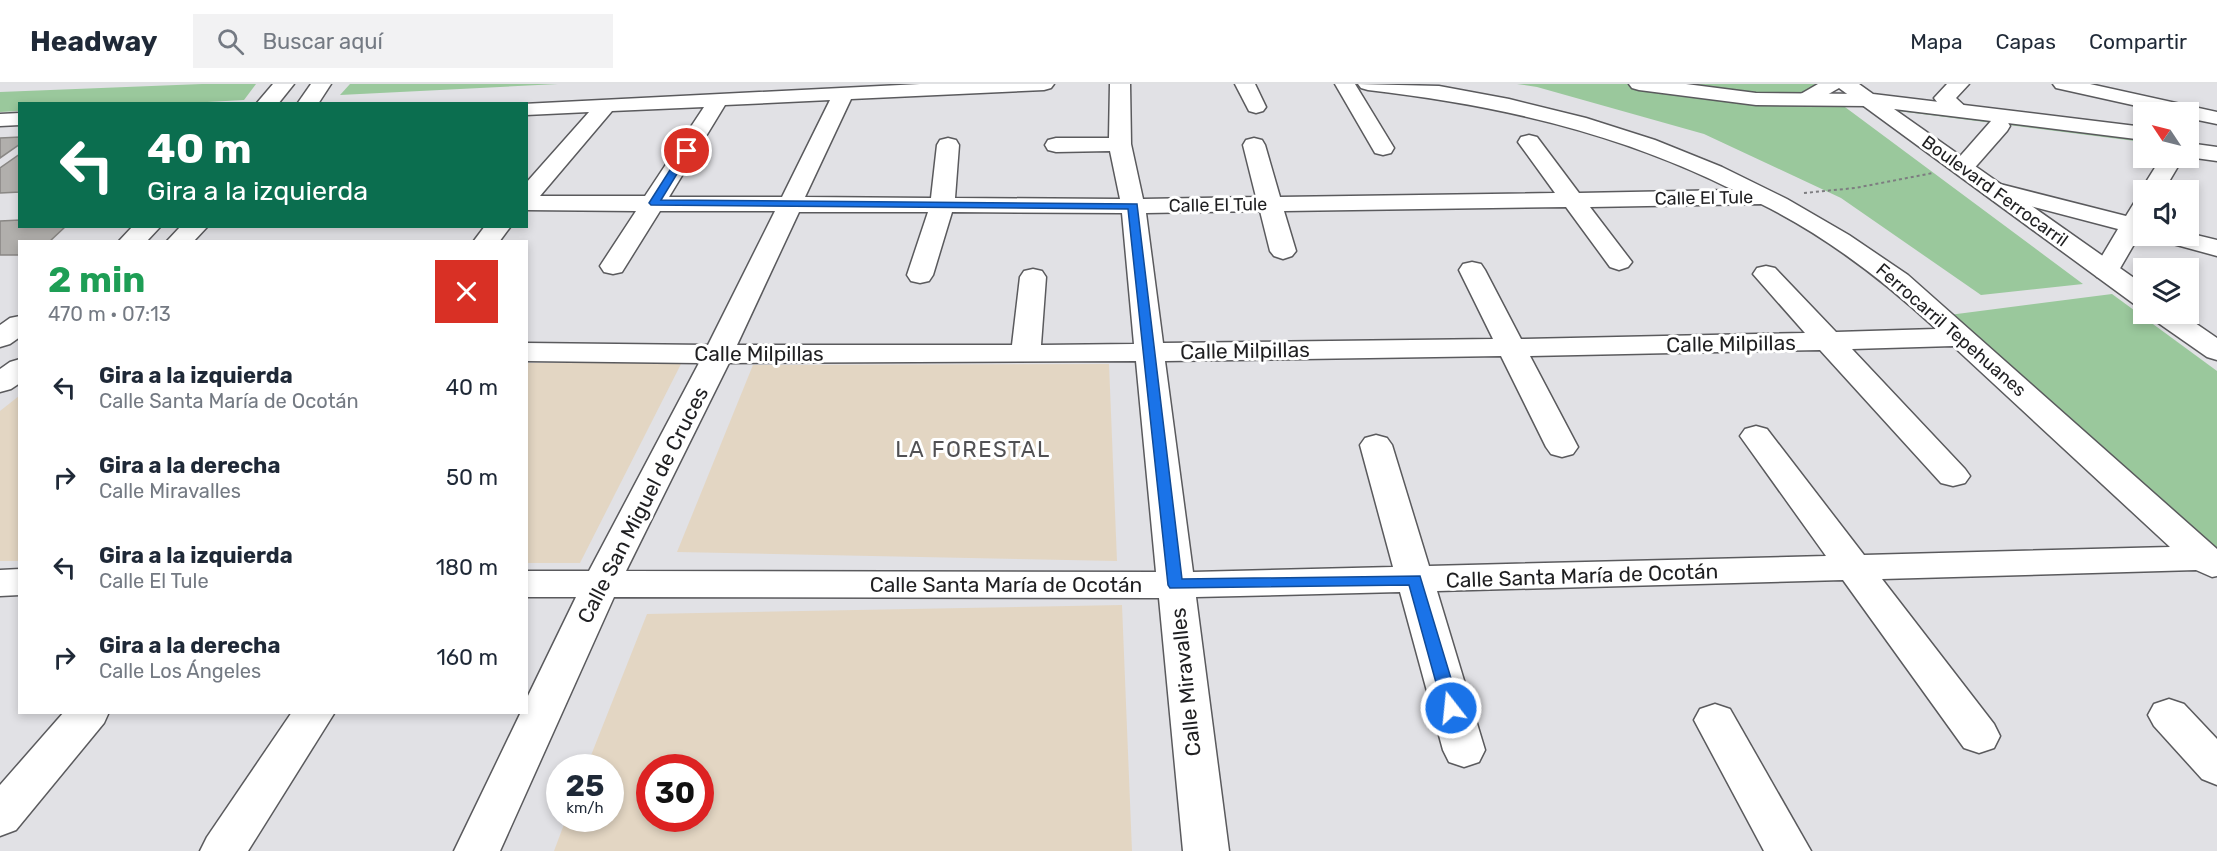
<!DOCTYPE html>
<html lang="es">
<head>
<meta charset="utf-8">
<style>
  body { margin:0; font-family:Rubik,sans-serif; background:#f2f2f3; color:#1f2937; height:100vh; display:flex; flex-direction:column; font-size:22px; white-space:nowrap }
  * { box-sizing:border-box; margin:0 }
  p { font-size:20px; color:#747a83 }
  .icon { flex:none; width:33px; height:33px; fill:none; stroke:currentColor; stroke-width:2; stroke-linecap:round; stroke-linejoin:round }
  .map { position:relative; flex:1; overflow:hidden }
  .sheet { position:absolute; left:18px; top:156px; width:510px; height:474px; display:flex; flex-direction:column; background:#fff; border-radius:0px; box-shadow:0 3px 9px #0003 }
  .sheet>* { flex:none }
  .hud { position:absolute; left:18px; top:18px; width:510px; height:126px; border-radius:0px; box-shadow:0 3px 9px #0003; background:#0b6e4f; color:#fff; overflow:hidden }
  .needle { width:39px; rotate:305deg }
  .fabs { position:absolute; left:2133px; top:18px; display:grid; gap:12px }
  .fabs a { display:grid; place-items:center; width:66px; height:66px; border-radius:0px; background:#fff; box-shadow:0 3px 9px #0003; font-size:30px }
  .speed { position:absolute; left:546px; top:670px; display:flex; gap:12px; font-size:30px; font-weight:700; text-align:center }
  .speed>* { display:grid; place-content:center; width:78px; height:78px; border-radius:50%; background:#fff; box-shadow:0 3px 9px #0003; line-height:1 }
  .speed small { font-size:15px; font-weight:400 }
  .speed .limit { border:9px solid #d22; background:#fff; color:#111 }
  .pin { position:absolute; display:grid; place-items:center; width:51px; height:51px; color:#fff; margin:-26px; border:3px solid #fff; border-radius:50%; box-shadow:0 2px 6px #0007 }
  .me { position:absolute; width:66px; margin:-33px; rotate:344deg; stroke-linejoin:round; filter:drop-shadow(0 0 4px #0008) }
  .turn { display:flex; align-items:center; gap:21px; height:126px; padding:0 30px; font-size:27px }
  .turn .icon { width:78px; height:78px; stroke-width:2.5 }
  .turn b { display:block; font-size:42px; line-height:51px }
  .round { display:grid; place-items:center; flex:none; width:63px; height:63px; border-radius:0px; background:#f2f2f3 }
  .overview { display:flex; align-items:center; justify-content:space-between; height:102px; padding:0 30px }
  h1 { font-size:36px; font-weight:700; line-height:45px; color:#1e9e55 }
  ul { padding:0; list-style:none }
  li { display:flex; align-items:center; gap:18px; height:90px; padding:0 30px }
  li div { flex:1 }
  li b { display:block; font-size:22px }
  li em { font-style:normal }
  header { display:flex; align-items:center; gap:36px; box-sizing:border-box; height:84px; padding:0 30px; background:#fff; border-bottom:2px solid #e0e1e3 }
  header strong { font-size:28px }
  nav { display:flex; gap:33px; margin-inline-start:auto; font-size:21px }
  .search { width:420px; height:54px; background:#f2f2f3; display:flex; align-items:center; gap:15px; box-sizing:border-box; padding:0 21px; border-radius:0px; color:#747a83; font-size:22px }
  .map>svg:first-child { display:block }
  .education { fill:#e3d6c3; fill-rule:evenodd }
  .green { fill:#9ac89c }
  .building { fill:#b1afac; stroke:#898784; stroke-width:1.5 }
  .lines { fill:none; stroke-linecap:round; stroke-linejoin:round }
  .minor-casing { stroke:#5a5a5d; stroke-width:3 }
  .major-casing { stroke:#5a5a5d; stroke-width:3 }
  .path { stroke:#7d7d80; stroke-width:2; stroke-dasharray:3 3; stroke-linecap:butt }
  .minor { fill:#fff; fill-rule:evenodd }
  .major { fill:#fff; fill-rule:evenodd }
  .route { fill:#1a73e8; stroke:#114b97; stroke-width:1.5 }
  .labels { text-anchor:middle; stroke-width:6; stroke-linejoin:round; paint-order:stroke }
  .far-street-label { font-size:18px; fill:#1f1f21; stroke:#fff }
  .street-label { font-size:21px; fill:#1f1f21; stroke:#fff }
  .neighbourhood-label { font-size:22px; letter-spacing:1.5px; fill:#515154; stroke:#fff }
</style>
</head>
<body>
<header>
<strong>Headway</strong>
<div class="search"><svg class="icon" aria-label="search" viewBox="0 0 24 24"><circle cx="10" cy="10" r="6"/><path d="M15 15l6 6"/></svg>Buscar aquí</div>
<nav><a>Mapa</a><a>Capas</a><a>Compartir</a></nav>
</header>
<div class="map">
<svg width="2217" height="767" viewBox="0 0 2217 767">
  <rect width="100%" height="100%" fill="#e1e1e5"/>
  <g class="education">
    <polygon points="682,278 580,479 527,479 527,279"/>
    <polygon points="1109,280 1117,477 677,468 753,281"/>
    <polygon points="19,312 19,477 0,477 0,327"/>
    <path d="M1122,521L1132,767H554L566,735H610V684H586L647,530ZM650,684H700V735H650Z"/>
  </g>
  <g class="green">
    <polygon points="202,0 256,0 244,16 171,20 20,20 19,27 0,28 0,8"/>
    <polygon points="350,0 558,0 340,11"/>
    <polygon points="1517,0 1814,0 2083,200 1981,211 1841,114 1704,50 1537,3"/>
    <polygon points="1897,24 2143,55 2143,58 1898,27"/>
    <polygon points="2112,210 2217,287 2217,473 1949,231"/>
  </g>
  <g class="building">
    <polygon points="20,53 20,60 0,74 0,54"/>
    <polygon points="20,70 20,108 0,109 0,84"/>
    <polygon points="20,136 20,142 66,142 49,158 20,158 20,171 0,171 0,137"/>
  </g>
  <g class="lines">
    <g class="minor-casing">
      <g id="minor">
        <path d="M920,0H1054L1051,4L1044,6L851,15L805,113L931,114L937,61L940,56L948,54L956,56L959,61L955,114L1120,115L1110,67L1056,68L1048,66L1045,61L1048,56L1056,54H1109L1110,0H1130L1131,60L1143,115L1256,113L1243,61L1246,56L1254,54L1262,56L1265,61L1280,113L1555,109L1518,58L1521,53L1529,51L1537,53L1579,109L1733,106C1617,48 1497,21 1368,6L1361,4L1358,0L1439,2L1509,15L1586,34L1655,56L1722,83L1787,115L1849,151L1908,191L2217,465V492L2212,493L2196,486L1882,495L1994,640L2000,652L1994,664L1979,669L1964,664L1843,496L1437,507L1485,666L1479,678L1464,683L1449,678L1443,666L1400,508L1196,513L1229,767H1183L1159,514L614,513L500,767H454L521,628H526V616L576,513H526V487H589L699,279L526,277V259L708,261L775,127H660L622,188L613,190L604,188L600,182L636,127L526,126V99L589,28L526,31V20H523ZM830,16L782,113H669L725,21ZM704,23L645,112H540L612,27ZM1761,120C1826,152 1883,196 1936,245L1836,248L1775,184L1766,182L1757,184L1753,190L1805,249L1521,255L1485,186L1481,180L1472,178L1463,180L1459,186L1493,255L1163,259L1146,129L1260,127L1270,167L1274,172L1283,175L1292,172L1296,167L1284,127L1566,123L1610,183L1619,186L1628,183L1632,178L1590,123ZM799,128H928L907,191L911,197L920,199L929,197L933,191L952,128L1122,129L1134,260L1041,261L1046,193L1042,187L1033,185L1024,187L1020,193L1012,261H737ZM1953,262L2170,463L1864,471L1767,345L1756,342L1745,345L1740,352L1826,472L1429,482L1392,361L1387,354L1376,351L1365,354L1360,361L1393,483L1193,488L1165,277L1501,272L1546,363L1551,370L1562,373L1573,370L1578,363L1530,272L1820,266L1941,399L1953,402L1965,399L1970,392L1965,385L1852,265ZM1136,277L1156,488L626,487L729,279Z"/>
        <polygon points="1235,0 1255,0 1266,23 1263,27 1256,29 1249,27"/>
        <polygon points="1335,0 1355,0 1394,64 1391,69 1383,71 1375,69"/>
        <polygon points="1629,0 1686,0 1756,9 1869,10 1876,12 1879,16 1876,20 1869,22 1756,21 1639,6 1632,4"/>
        <path d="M1947,0H1969L1956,14L1970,27L1967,31C1954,35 1942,25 1934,14Z"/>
        <polygon points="2053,0 2090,0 2217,28 2217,40 2188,34 2188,28 2164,28 2056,4"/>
        <polygon points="20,29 20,41 0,42 0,30"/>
        <polygon points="1999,36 2007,37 2010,42 2007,47 1971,88 1963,90 1955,88 1952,83 1955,78 1991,37"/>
        <polygon points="2161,74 2183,74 2164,106 2144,106 2144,109 2141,106"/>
        <polygon points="1992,98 2126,132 2134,119 2144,117 2144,151 2140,150 2115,193 2106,195 2097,193 2093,187 2118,145 1984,110 1980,105 1984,100"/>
        <polygon points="485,142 511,142 499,158 473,158"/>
        <polygon points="2188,149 2217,156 2217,172 2162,157 2158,152 2188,152"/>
        <polygon points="20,485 20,511 0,512 0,486"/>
        <polygon points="2169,615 2184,620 2217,655 2217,701 2202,695 2154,642 2148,631 2154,620"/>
        <polygon points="1715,620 1730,625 1811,767 1764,767 1694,636 1700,625"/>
        <polygon points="64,628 109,628 104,639 16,746 0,752 0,701"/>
        <polygon points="292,628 335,628 248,767 200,767 207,753"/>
      </g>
    </g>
    <g class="major-casing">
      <g id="major">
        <polygon points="273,0 294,0 278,20 256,20"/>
        <polygon points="311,0 331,0 318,20 297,20"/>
        <polygon points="1818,0 1859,0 1873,10 2144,43 2144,56 1894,25 2144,201 2144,222 2134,220 1839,4 1813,19 1799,19 1796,15 1799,11"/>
        <polygon points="2188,59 2217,63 2217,77 2188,73"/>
        <polygon points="133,142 161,142 146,158 118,158"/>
        <polygon points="181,142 208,142 193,158 166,158"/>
        <polygon points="2150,230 2182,230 2217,254 2217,276 2207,273 2154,236"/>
        <polygon points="20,232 20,253 10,260 0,263 0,241 10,234"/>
        <polygon points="20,275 20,299 11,305 0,308 0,285 10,278"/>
      </g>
    </g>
    <polyline class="path" points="1804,109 1855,104 1933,89"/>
    <use href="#minor" class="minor"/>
    <use href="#major" class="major"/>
  </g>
  <polygon class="route" points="687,64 691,67 661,116 1137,120 1182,495 1420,492 1460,624 1457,628 1451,630 1445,628 1443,624 1409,501 1170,504 1168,501 1128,125 651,121 649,119 682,67"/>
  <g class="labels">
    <g class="far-street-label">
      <text transform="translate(1995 107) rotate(36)" y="6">Boulevard Ferrocarril</text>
      <text transform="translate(1704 114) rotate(-1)" y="6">Calle El Tule</text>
      <text transform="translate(1218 121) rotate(-1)" y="6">Calle El Tule</text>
      <text transform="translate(1951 246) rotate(41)" y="6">Ferrocarril Tepehuanes</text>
    </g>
    <g class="street-label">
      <text transform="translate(1731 260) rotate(-1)" y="7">Calle Milpillas</text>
      <text transform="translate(1245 267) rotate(-1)" y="7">Calle Milpillas</text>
      <text x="759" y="277">Calle Milpillas</text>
      <text transform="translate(643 421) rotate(-63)" y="7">Calle San Miguel de Cruces</text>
      <text transform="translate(1582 492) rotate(-2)" y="7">Calle Santa María de Ocotán</text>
      <text x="1006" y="508">Calle Santa María de Ocotán</text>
      <text transform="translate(1186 598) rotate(-96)" y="7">Calle Miravalles</text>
    </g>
    <g class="neighbourhood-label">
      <text x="973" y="373">LA FORESTAL</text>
    </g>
  </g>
</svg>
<div class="fabs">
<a><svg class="needle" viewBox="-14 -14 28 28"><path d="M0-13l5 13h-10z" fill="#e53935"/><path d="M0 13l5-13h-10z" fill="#747a83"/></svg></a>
<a><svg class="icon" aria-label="sound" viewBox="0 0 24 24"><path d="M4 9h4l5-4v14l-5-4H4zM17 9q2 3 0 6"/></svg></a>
<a><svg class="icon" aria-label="layers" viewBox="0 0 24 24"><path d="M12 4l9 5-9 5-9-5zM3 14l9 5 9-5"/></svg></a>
</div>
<div class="speed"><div>25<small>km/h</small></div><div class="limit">30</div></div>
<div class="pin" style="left:687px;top:67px;background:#d93025"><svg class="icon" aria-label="arrive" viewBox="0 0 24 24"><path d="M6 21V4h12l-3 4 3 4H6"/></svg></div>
<svg class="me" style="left:1451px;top:624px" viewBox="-20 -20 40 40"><circle r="17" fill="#1a73e8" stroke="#fff" stroke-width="3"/><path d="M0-11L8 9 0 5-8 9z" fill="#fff"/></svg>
<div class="hud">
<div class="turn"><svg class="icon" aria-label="left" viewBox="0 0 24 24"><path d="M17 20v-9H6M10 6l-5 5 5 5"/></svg><div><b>40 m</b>Gira a la izquierda</div></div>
</div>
<section class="sheet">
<div class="overview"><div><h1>2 min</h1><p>470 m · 07:13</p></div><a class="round" style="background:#d93025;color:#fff"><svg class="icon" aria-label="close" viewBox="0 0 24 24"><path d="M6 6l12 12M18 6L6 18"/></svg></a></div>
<ul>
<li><svg class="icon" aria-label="left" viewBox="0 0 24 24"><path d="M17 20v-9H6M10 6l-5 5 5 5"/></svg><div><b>Gira a la izquierda</b><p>Calle Santa María de Ocotán</p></div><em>40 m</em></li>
<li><svg class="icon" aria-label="right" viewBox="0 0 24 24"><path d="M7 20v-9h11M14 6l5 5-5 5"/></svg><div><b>Gira a la derecha</b><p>Calle Miravalles</p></div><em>50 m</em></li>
<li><svg class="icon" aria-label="left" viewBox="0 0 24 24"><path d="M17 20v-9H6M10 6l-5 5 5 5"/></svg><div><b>Gira a la izquierda</b><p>Calle El Tule</p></div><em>180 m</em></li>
<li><svg class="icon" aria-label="right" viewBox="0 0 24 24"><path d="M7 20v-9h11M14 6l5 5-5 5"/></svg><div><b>Gira a la derecha</b><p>Calle Los Ángeles</p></div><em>160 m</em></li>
</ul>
</section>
</div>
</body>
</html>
